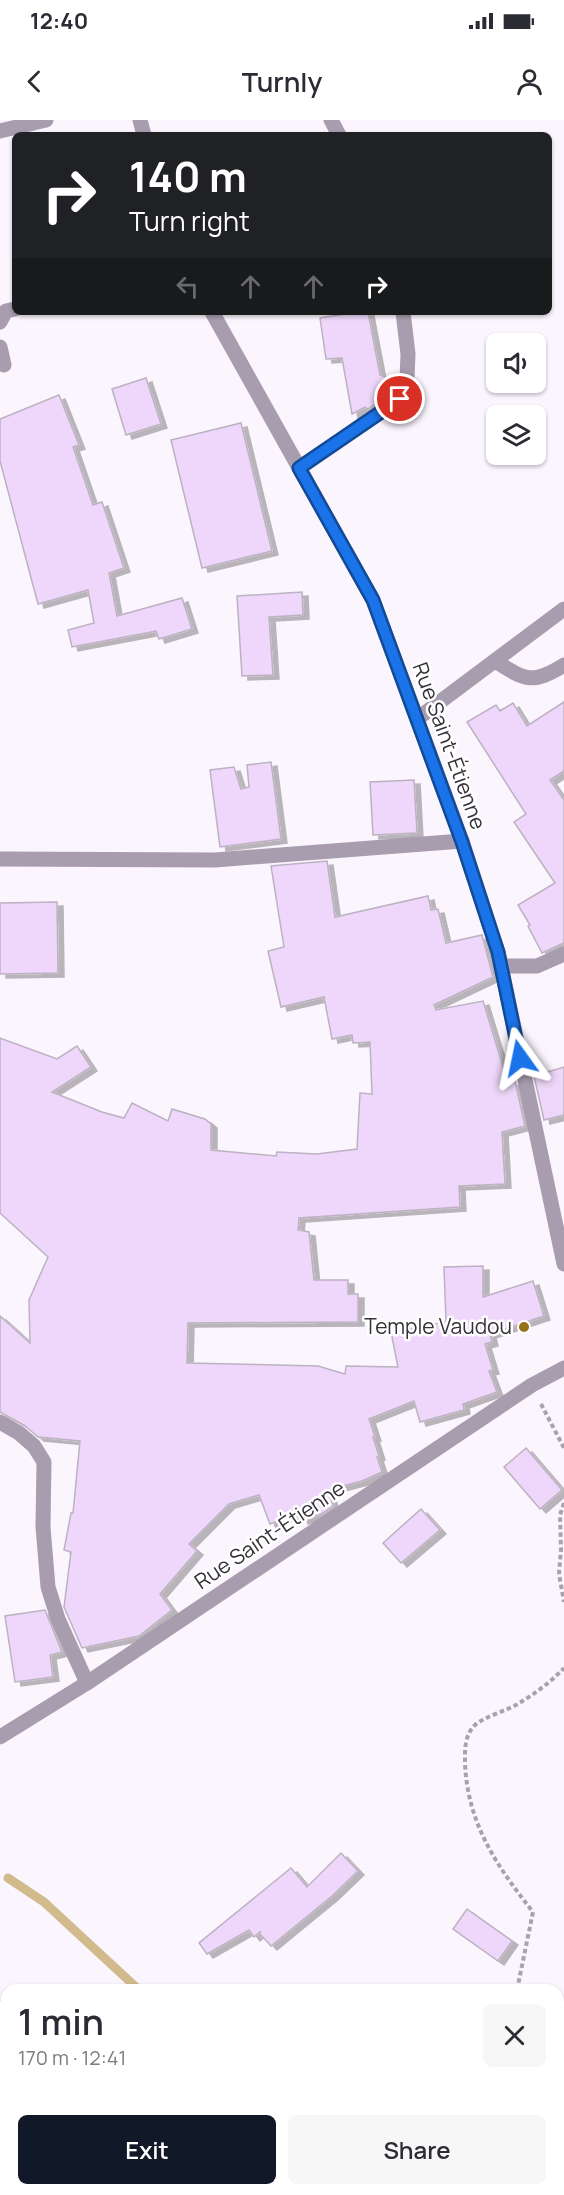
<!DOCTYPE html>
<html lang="en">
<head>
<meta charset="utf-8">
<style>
  body { margin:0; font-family:Manrope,sans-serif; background:#f7f7f7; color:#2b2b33; height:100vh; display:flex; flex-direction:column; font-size:22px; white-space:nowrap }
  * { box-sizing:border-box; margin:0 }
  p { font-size:20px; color:#7c7c81 }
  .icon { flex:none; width:33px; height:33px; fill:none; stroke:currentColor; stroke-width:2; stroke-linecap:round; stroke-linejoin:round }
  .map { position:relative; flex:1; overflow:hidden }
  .details { position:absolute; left:0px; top:1864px; width:564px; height:212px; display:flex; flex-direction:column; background:#fff; border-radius:18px 18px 0 0; box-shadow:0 2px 4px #0004 }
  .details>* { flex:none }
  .top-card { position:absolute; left:12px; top:12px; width:540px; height:183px; border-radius:9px; box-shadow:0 2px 4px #0004; background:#202124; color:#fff; overflow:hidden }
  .controls { position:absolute; left:486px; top:213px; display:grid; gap:12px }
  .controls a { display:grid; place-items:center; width:60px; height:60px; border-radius:9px; background:#fff; box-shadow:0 2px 4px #0004; font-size:30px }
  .pin { position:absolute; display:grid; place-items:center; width:51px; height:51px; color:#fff; margin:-26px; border:3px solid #fff; border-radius:50%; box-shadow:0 2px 6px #0007 }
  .me { position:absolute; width:66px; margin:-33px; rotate:348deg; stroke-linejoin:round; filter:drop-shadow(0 0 4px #0008) }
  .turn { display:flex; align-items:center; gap:21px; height:126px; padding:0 18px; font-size:27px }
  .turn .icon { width:78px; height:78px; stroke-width:2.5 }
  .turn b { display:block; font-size:42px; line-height:51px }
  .lanes { display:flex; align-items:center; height:57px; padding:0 18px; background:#0003; justify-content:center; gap:30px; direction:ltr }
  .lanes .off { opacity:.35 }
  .round { display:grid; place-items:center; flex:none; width:63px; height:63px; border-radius:9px; background:#f7f7f7 }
  .summary { display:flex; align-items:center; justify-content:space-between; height:102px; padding:0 18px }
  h1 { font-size:36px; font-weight:600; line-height:45px }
  .primary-button { display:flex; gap:12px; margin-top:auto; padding:12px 18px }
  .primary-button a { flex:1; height:69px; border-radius:9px; background:#111827; color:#fff; font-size:24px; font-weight:600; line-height:69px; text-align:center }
  .primary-button a+a { background:#f7f7f7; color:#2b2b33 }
  .status { display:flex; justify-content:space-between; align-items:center; height:42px; padding:0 30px; background:#fff; direction:ltr }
  .status svg { height:16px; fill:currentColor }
  header { display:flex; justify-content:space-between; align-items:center; height:78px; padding:0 18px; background:#fff; font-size:27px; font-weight:600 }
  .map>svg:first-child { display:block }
  .water { fill:#d1ba8c }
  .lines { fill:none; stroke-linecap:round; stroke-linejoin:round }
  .stream { stroke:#d1ba8c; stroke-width:9 }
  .building { fill:#eed7fa; stroke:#bcb2c1; stroke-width:1.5; filter:url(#shadow) }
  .path { stroke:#a8a3ab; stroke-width:4; stroke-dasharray:4.5 3; stroke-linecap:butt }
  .street { stroke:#a89caf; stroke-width:15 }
  .secondary { stroke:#81708b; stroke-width:15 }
  .route-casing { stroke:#114b97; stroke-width:15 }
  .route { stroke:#1a73e8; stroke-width:10 }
  .poi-dot { fill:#95711a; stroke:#fff; stroke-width:2 }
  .labels { text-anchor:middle; stroke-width:5; stroke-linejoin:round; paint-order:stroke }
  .street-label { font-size:21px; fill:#353137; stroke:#fff }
  .poi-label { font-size:21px; fill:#353137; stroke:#fff; text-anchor:end }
</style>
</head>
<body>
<div class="status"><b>12:40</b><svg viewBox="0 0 49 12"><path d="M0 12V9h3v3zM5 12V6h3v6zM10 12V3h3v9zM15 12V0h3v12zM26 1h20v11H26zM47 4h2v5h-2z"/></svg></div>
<header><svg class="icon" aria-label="back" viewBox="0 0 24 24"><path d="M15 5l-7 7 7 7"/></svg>Turnly<svg class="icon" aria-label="person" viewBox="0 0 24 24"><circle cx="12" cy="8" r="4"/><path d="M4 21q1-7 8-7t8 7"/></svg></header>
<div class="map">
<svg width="564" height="2075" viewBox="0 0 564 2075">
  <defs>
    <filter id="shadow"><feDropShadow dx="6" dy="4" stdDeviation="0" flood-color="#0004"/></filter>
  </defs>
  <rect width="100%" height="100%" fill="#fbf5fe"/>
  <polygon class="water" points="564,1940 564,2062 558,2054 558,1945"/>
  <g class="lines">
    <g class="stream">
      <polyline points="8,1758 44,1782 139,1870"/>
      <polyline points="352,2070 357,2075"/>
    </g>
  </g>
  <g class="building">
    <polygon points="358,192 368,192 380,255 388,258 378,282 368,289 365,287 352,294 342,238 326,239 320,198"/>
    <polygon points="146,258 161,304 126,315 112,269"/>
    <polygon points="59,275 79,325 73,327 93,385 102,382 124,448 109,453 117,496 182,478 192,509 159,519 156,511 72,527 68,510 94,503 88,470 38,484 0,341 0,299"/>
    <polygon points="241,303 272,431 202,448 171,320"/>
    <polygon points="302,472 303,495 269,497 273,555 242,556 237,476"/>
    <polygon points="564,582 564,651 550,660 564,680 564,823 542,833 528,806 530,805 518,785 555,763 514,702 526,694 467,602 496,585 500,591 513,583 527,606"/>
    <polygon points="271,642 281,719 220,727 210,650 234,647 241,669 249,667 247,645"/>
    <polygon points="414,660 417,713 373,715 370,662"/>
    <polygon points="327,741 335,797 428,776 431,790 438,789 446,823 482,815 493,857 434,885 436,890 483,881 508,963 515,961 525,1006 502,1012 505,1064 459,1066 460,1087 299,1098 298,1110 309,1112 314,1160 348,1160 348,1174 358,1174 358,1202 188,1203 187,1243 318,1246 345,1254 346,1246 398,1247 391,1212 446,1202 444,1147 483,1146 483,1177 533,1161 544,1196 490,1214 492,1222 485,1224 493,1250 489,1251 497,1272 463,1284 464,1290 420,1302 414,1281 369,1299 375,1317 373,1317 379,1336 377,1337 382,1352 362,1361 328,1370 333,1386 323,1393 302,1400 300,1393 270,1404 259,1375 229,1384 189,1424 197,1431 160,1474 172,1490 139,1516 82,1528 64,1487 71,1432 64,1430 71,1393 73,1393 80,1321 38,1317 24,1305 0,1292 0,1196 30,1223 29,1180 48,1137 0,1093 0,918 57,939 77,926 91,947 52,972 102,992 124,998 132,983 168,1001 172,989 205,999 211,1004 211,1030 276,1036 277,1032 317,1034 357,1029 360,973 372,974 370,922 353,923 352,915 332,919 324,877 281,887 268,831 284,827 271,746"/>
    <polygon points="57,782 58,853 0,854 0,783"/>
    <polygon points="564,947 564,995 544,1000 534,956"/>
    <polygon points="526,1328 562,1370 540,1389 504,1347"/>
    <polygon points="421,1389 440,1410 401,1443 383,1423"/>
    <polygon points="45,1490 62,1532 50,1535 53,1557 15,1562 5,1496"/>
    <polygon points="341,1733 358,1751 332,1776 271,1826 259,1813 261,1811 254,1817 249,1810 207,1834 199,1823 291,1748 307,1767"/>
    <polygon points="467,1789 512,1821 498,1841 453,1809"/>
  </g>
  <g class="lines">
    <g class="path">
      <polyline points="541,1284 564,1328"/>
      <polyline points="564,1383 560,1395 561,1429 559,1454 564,1482"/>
      <path d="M517,1870L533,1792C497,1746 468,1705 465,1644C465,1630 464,1616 475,1605C484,1597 505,1591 516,1585C533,1575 550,1563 564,1548"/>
      <polyline points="475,2075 479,2070"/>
    </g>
    <g class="street">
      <polyline points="140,0 144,15"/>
      <polyline points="331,0 339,15"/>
      <polyline points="0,11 46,0"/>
      <polyline points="212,192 373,480 462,721 498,832 564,1144"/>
      <polyline points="0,202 6,191 15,189"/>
      <polyline points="0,227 4,245"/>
      <polyline points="299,348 400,279 407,259 408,234 403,192"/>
      <path d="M495,541C525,560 532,565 564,545"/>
      <polyline points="417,599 564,489"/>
      <polyline points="0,739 215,740 462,721"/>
      <polyline points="501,846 537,846 564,834"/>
      <polyline points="0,1302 19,1313 34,1326 44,1342 43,1407 48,1467 58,1499 87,1563"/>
      <polyline points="0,1617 87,1563 532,1265 564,1248"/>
    </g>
    <g class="secondary">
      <polyline points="0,1887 6,1892"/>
      <polyline points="224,2070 231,2075"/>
    </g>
  </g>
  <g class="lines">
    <g class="route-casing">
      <polyline id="route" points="400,279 299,348 373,480 462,722 498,832 520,938"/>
    </g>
    <use href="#route" class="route"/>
  </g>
  <circle class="poi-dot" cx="524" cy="1207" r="6"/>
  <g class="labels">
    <g class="street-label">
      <text transform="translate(449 626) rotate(70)" y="7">Rue Saint-Étienne</text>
      <text transform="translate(270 1415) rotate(-34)" y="7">Rue Saint-Étienne</text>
    </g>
    <g class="poi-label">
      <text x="512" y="1214">Temple Vaudou</text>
    </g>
  </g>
</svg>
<div class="controls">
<a><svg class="icon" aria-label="sound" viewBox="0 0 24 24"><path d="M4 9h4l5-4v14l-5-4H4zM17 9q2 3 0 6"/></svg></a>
<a><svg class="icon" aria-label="layers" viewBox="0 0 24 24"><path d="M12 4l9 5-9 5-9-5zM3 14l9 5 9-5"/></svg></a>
</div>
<div class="pin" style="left:400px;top:279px;background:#d93025"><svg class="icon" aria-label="arrive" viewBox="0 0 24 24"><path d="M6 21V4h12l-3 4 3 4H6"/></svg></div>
<svg class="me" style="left:520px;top:938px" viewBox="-20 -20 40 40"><path d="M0-17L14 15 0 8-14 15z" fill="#1a73e8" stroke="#fff" stroke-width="4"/></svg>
<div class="top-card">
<div class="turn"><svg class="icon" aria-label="right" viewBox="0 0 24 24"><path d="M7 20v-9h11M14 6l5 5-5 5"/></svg><div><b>140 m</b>Turn right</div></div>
<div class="lanes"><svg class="icon off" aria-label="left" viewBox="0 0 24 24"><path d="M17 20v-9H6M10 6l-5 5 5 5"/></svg><svg class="icon off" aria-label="ahead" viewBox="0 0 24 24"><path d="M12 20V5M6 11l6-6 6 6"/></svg><svg class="icon off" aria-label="ahead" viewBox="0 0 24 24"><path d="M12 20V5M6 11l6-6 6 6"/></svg><svg class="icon" aria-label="right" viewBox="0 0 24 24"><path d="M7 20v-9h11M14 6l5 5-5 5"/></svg></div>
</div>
<section class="details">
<div class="summary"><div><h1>1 min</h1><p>170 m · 12:41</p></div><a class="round"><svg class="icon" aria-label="close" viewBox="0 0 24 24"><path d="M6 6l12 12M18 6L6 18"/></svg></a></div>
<div class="primary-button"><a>Exit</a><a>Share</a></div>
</section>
</div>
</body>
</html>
